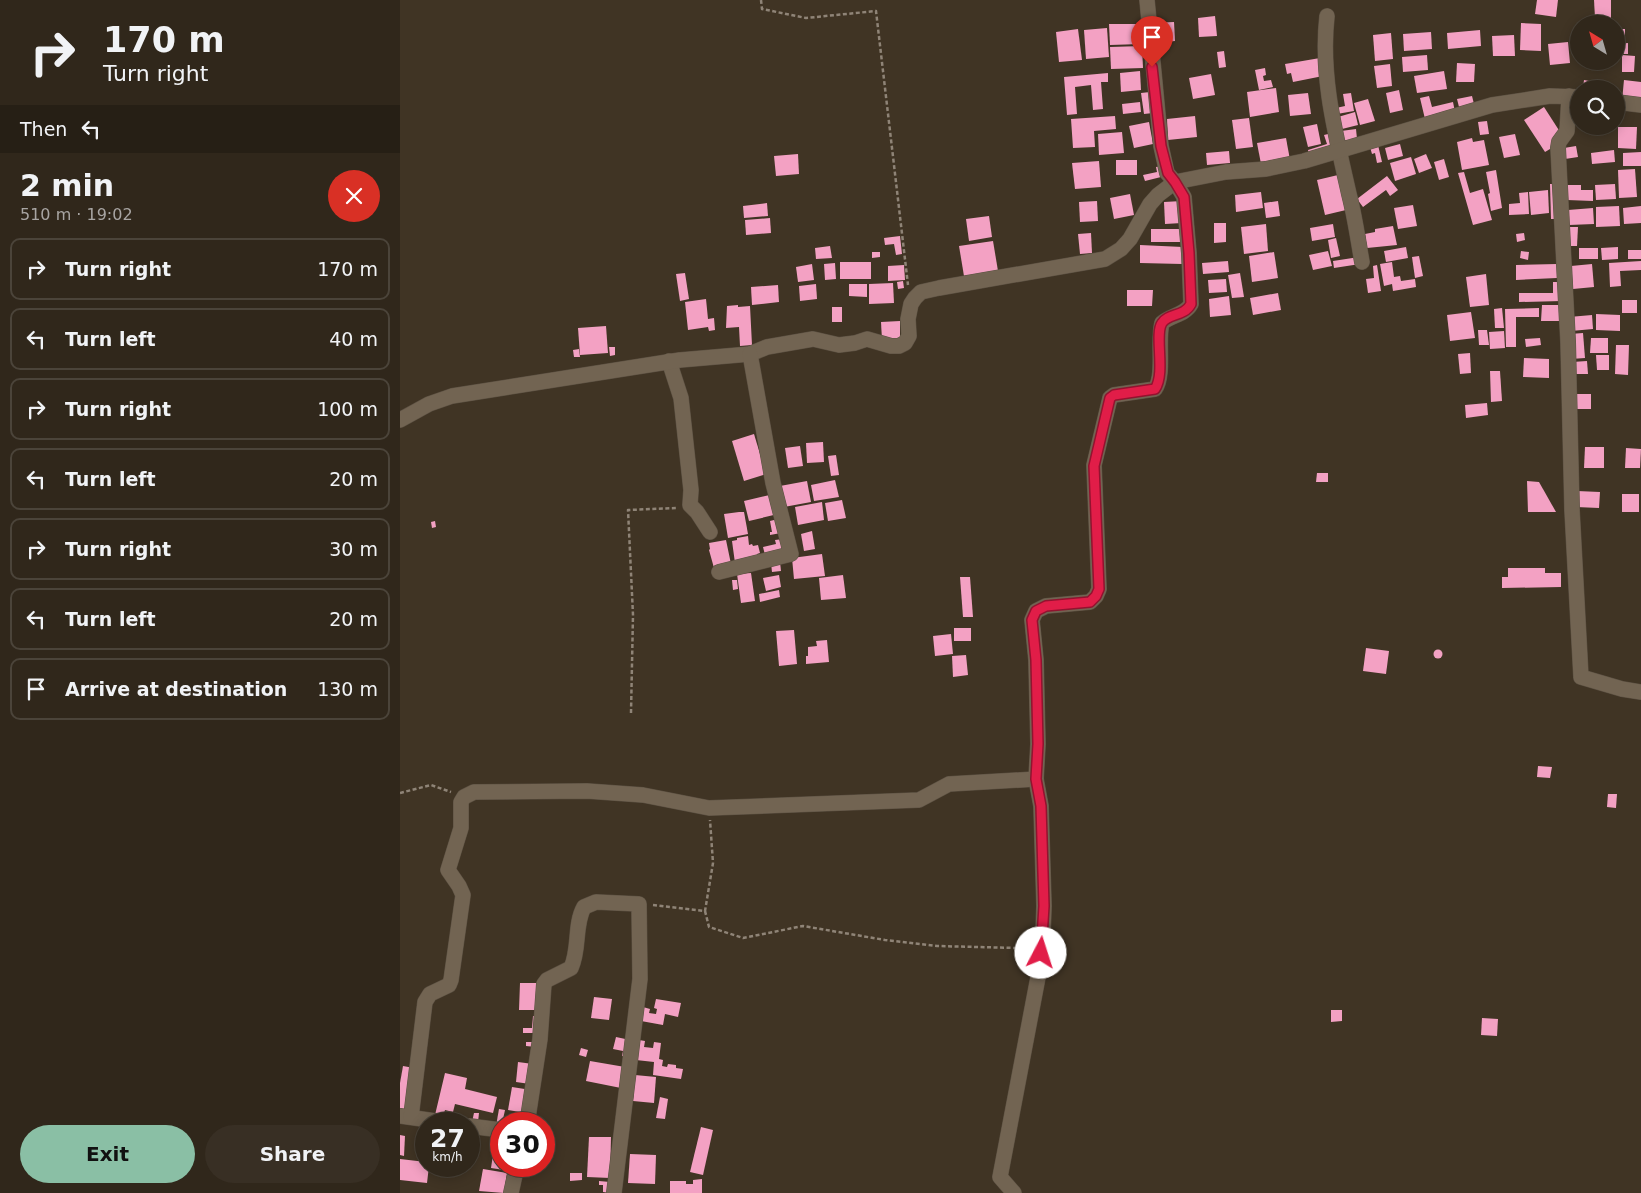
<!DOCTYPE html>
<html lang="en">
<head>
<meta charset="utf-8">
<style>
  body { margin:0; font-family:"DejaVu Sans",sans-serif; background:#382f24; color:#f1f3f6; height:100vh; display:flex; flex-direction:column; font-size:19px; white-space:nowrap }
  * { box-sizing:border-box; margin:0 }
  p { font-size:16px; color:#a8a5a3 }
  .icon { flex:none; width:28px; height:28px; fill:none; stroke:currentColor; stroke-width:2; stroke-linecap:round; stroke-linejoin:round }
  .map { position:relative; flex:1; overflow:hidden }
  .side { display:flex; flex-direction:column; background:#30271b; width:400px }
  .side>* { flex:none }
  .guide { background:#30271b; color:#f1f3f6; overflow:hidden }
  .needle { width:32px; rotate:323deg }
  .buttons { position:absolute; left:1170px; top:15px; display:grid; gap:10px }
  .buttons a { display:grid; place-items:center; width:55px; height:55px; border-radius:50%; background:#30271b; box-shadow:0 2px 12px #0003,0 0 0 1px #4b443a; font-size:25px }
  .speed { position:absolute; left:15px; top:1112px; display:flex; gap:10px; font-size:25px; font-weight:700; text-align:center }
  .speed>* { display:grid; place-content:center; width:65px; height:65px; border-radius:50%; background:#30271b; box-shadow:0 2px 12px #0003,0 0 0 1px #4b443a; line-height:1 }
  .speed small { font-size:12px; font-weight:400 }
  .speed .limit { border:8px solid #d22; background:#fff; color:#111 }
  .pin { position:absolute; display:grid; place-items:center; width:42px; height:42px; color:#fff; margin:-51px -21px; border-radius:50% 50% 50% 0; rotate:-45deg; box-shadow:0 0 5px #0007 }
  .pin .icon { rotate:45deg }
  .me { position:absolute; width:55px; margin:-28px; rotate:5deg; stroke-linejoin:round; filter:drop-shadow(0 0 4px #0008) }
  .turn { display:flex; align-items:center; gap:18px; height:105px; padding:0 20px; font-size:22px }
  .turn .icon { width:65px; height:65px; stroke-width:2.5 }
  .turn b { display:block; font-size:35px; line-height:42px }
  .then { display:flex; align-items:center; height:48px; padding:0 20px; background:#0003; gap:10px; font-size:19px }
  .round { display:grid; place-items:center; flex:none; width:52px; height:52px; border-radius:26px; background:#382f24 }
  .headline { display:flex; align-items:center; justify-content:space-between; height:85px; padding:0 20px }
  h1 { font-size:30px; font-weight:800; line-height:38px }
  .primary-button { display:flex; gap:10px; margin-top:auto; padding:10px 20px }
  .primary-button a { flex:1; height:58px; border-radius:30px; background:#8abfa5; color:#111; font-size:20px; font-weight:800; line-height:58px; text-align:center }
  .primary-button a+a { background:#382f24; color:#f1f3f6 }
  ul { padding:0; list-style:none }
  li { display:flex; align-items:center; gap:15px; height:62px; margin:0 10px 8px; padding:0 10px; border:2px solid #4b443a; border-radius:10px }
  li div { flex:1 }
  li b { display:block; font-size:19px }
  li em { font-style:normal }
  main { display:flex; flex:1; min-height:0 }
  .map>svg:first-child { display:block }
  .building { fill:#f3a1c3 }
  .lines { fill:none; stroke-linecap:round; stroke-linejoin:round }
  .minor-casing { stroke:#5c5143; stroke-width:16 }
  .path { stroke:#8f8477; stroke-width:2.5; stroke-dasharray:4 2.5; stroke-linecap:butt }
  .minor { stroke:#726452; stroke-width:15 }
  .route-casing { stroke:#92132f; stroke-width:12 }
  .route { stroke:#e11d48; stroke-width:9 }
</style>
</head>
<body>
<main>
<section class="side">
<div class="guide">
<div class="turn"><svg class="icon" aria-label="right" viewBox="0 0 24 24"><path d="M7 20v-9h11M14 6l5 5-5 5"/></svg><div><b>170 m</b>Turn right</div></div>
<div class="then">Then<svg class="icon" aria-label="left" viewBox="0 0 24 24"><path d="M17 20v-9H6M10 6l-5 5 5 5"/></svg></div>
</div>
<div class="headline"><div><h1>2 min</h1><p>510 m · 19:02</p></div><a class="round" style="background:#d93025;color:#fff"><svg class="icon" aria-label="close" viewBox="0 0 24 24"><path d="M6 6l12 12M18 6L6 18"/></svg></a></div>
<ul>
<li><svg class="icon" aria-label="right" viewBox="0 0 24 24"><path d="M7 20v-9h11M14 6l5 5-5 5"/></svg><div><b>Turn right</b></div><em>170 m</em></li>
<li><svg class="icon" aria-label="left" viewBox="0 0 24 24"><path d="M17 20v-9H6M10 6l-5 5 5 5"/></svg><div><b>Turn left</b></div><em>40 m</em></li>
<li><svg class="icon" aria-label="right" viewBox="0 0 24 24"><path d="M7 20v-9h11M14 6l5 5-5 5"/></svg><div><b>Turn right</b></div><em>100 m</em></li>
<li><svg class="icon" aria-label="left" viewBox="0 0 24 24"><path d="M17 20v-9H6M10 6l-5 5 5 5"/></svg><div><b>Turn left</b></div><em>20 m</em></li>
<li><svg class="icon" aria-label="right" viewBox="0 0 24 24"><path d="M7 20v-9h11M14 6l5 5-5 5"/></svg><div><b>Turn right</b></div><em>30 m</em></li>
<li><svg class="icon" aria-label="left" viewBox="0 0 24 24"><path d="M17 20v-9H6M10 6l-5 5 5 5"/></svg><div><b>Turn left</b></div><em>20 m</em></li>
<li><svg class="icon" aria-label="arrive" viewBox="0 0 24 24"><path d="M6 21V4h12l-3 4 3 4H6"/></svg><div><b>Arrive at destination</b></div><em>130 m</em></li>
</ul>
<div class="primary-button"><a>Exit</a><a>Share</a></div>
</section>
<div class="map">
<svg width="1241" height="1193" viewBox="0 0 1241 1193">
  <rect width="100%" height="100%" fill="#403424"/>
  <g class="building">
    <polygon points="1137,0 1158,0 1156,17 1135,14"/>
    <polygon points="1194,0 1211,0 1211,18 1195,18"/>
    <polygon points="815,16 817,36 799,37 798,18"/>
    <polygon points="774,22 775,41 754,43 753,23"/>
    <polygon points="1121,23 1141,24 1141,51 1120,50"/>
    <polygon points="709,24 741,24 741,44 710,45"/>
    <polygon points="707,28 709,57 686,59 684,30"/>
    <polygon points="678,29 682,60 659,62 656,32"/>
    <rect x="1216" y="29" width="9" height="13"/>
    <polygon points="1080,30 1081,46 1048,49 1047,33"/>
    <polygon points="1031,32 1032,49 1004,51 1003,34"/>
    <polygon points="991,33 993,59 975,61 973,35"/>
    <polygon points="1114,35 1115,56 1093,56 1092,36"/>
    <polygon points="1168,42 1170,63 1150,65 1148,44"/>
    <polygon points="1228,43 1228,54 1216,54 1216,44"/>
    <polygon points="742,46 743,68 711,69 710,47"/>
    <polygon points="824,51 826,67 819,68 817,52"/>
    <polygon points="1027,55 1028,70 1003,72 1002,57"/>
    <polygon points="1222,55 1235,56 1234,72 1222,72"/>
    <polygon points="920,58 923,76 893,82 891,73 887,74 885,64"/>
    <polygon points="1057,63 1075,64 1074,82 1056,82"/>
    <polygon points="990,64 992,86 977,88 974,66"/>
    <polygon points="865,68 866,75 863,76 864,81 871,80 873,87 859,90 855,70"/>
    <polygon points="740,71 741,90 721,92 720,73"/>
    <polygon points="1044,71 1047,89 1017,93 1014,76"/>
    <polygon points="708,73 708,82 701,82 703,109 693,110 691,85 675,87 677,114 667,115 664,77"/>
    <polygon points="811,74 815,95 793,99 789,78"/>
    <polygon points="1184,80 1200,83 1199,89 1183,89"/>
    <polygon points="1224,80 1241,82 1241,102 1222,101"/>
    <polygon points="876,88 879,112 850,117 847,92"/>
    <polygon points="999,90 1003,110 990,113 986,93"/>
    <polygon points="750,92 753,113 744,114 741,93"/>
    <polygon points="908,93 911,114 890,116 888,95"/>
    <polygon points="951,93 954,111 937,114 936,108 945,106 943,94"/>
    <polygon points="1029,96 1032,107 1053,102 1055,112 1025,119 1020,98"/>
    <polygon points="1072,96 1074,104 1059,107 1057,99"/>
    <polygon points="968,99 975,121 960,125 954,103"/>
    <polygon points="740,102 741,112 723,114 722,104"/>
    <polygon points="1144,107 1162,135 1155,146 1145,152 1124,120"/>
    <polygon points="955,112 958,125 942,129 938,117"/>
    <polygon points="715,116 716,129 694,131 695,147 673,148 671,119"/>
    <polygon points="795,116 797,137 768,140 767,119"/>
    <polygon points="849,118 853,147 836,149 832,120"/>
    <polygon points="1087,121 1089,134 1080,135 1078,122"/>
    <polygon points="749,122 753,144 734,148 729,126"/>
    <polygon points="917,124 921,144 908,147 903,127"/>
    <polygon points="1218,127 1237,127 1236,149 1218,148"/>
    <polygon points="956,129 957,139 942,141 941,131"/>
    <polygon points="722,132 724,153 699,155 698,134"/>
    <polygon points="932,133 936,148 909,155 908,150 927,144 924,135"/>
    <polygon points="1115,134 1120,155 1104,158 1099,137"/>
    <polygon points="886,138 890,160 861,164 857,143"/>
    <polygon points="1072,138 1073,142 1084,140 1089,165 1062,170 1057,142"/>
    <polygon points="1000,144 1003,156 988,160 985,148"/>
    <polygon points="978,145 982,162 977,163 975,153 972,154 970,147"/>
    <polygon points="1176,146 1178,157 1165,159 1164,148"/>
    <polygon points="1214,150 1215,162 1192,164 1191,153"/>
    <polygon points="829,151 830,163 807,165 806,153"/>
    <polygon points="1241,152 1241,166 1223,166 1223,153"/>
    <polygon points="398,154 399,174 376,176 374,156"/>
    <polygon points="1026,154 1032,168 1019,173 1014,159"/>
    <polygon points="1011,157 1016,174 995,181 990,163"/>
    <polygon points="1044,159 1049,177 1039,180 1034,162"/>
    <rect x="716" y="160" width="21" height="15"/>
    <polygon points="699,161 701,187 675,189 672,163"/>
    <polygon points="762,166 765,176 745,181 743,175 757,172 756,167"/>
    <polygon points="1235,169 1237,197 1219,198 1218,170"/>
    <polygon points="1096,170 1102,208 1091,211 1088,194 1090,193 1086,172"/>
    <polygon points="1064,172 1070,193 1083,189 1092,220 1073,225 1058,173"/>
    <polygon points="938,175 946,210 925,215 917,180"/>
    <polygon points="987,176 998,190 990,196 986,190 963,207 957,199"/>
    <polygon points="1150,184 1156,184 1158,219 1151,219"/>
    <polygon points="1215,184 1216,199 1196,200 1195,185"/>
    <polygon points="1167,185 1181,185 1181,190 1193,190 1193,201 1167,200"/>
    <polygon points="1148,190 1149,213 1131,215 1129,192"/>
    <polygon points="861,192 863,208 836,212 835,195"/>
    <polygon points="1128,192 1129,214 1109,215 1109,204 1120,203 1119,193"/>
    <polygon points="730,194 734,215 714,219 710,198"/>
    <polygon points="697,201 698,221 680,222 679,202"/>
    <polygon points="782,201 782,223 765,224 764,202"/>
    <polygon points="878,201 880,216 866,218 864,203"/>
    <polygon points="367,203 368,216 344,218 343,206"/>
    <polygon points="1013,205 1017,226 998,229 994,208"/>
    <polygon points="1219,206 1220,226 1196,227 1196,207"/>
    <polygon points="1241,206 1241,223 1224,224 1223,208"/>
    <polygon points="1193,208 1194,224 1169,225 1168,210"/>
    <polygon points="589,216 592,237 569,241 566,219"/>
    <polygon points="370,218 371,233 346,235 345,220"/>
    <polygon points="814,223 826,223 826,242 814,243"/>
    <polygon points="866,224 868,251 844,254 841,227"/>
    <polygon points="933,224 935,237 912,241 910,228"/>
    <polygon points="993,226 997,245 967,248 965,234 975,232 975,229"/>
    <polygon points="1168,227 1178,227 1177,246 1167,246"/>
    <rect x="751" y="229" width="29" height="13"/>
    <polygon points="691,233 692,253 680,254 678,234"/>
    <polygon points="1124,233 1125,240 1117,242 1116,234"/>
    <polygon points="500,236 502,254 496,255 494,244 485,245 484,238"/>
    <polygon points="936,238 940,256 931,258 928,240"/>
    <polygon points="593,241 598,271 564,276 559,246"/>
    <polygon points="740,245 783,247 782,264 740,263"/>
    <polygon points="430,246 432,258 416,259 415,248"/>
    <polygon points="1006,247 1008,258 986,262 984,251"/>
    <polygon points="1218,247 1218,259 1202,260 1201,248"/>
    <rect x="1179" y="248" width="19" height="11"/>
    <rect x="1228" y="250" width="13" height="9"/>
    <polygon points="928,251 932,266 913,270 909,255"/>
    <polygon points="1121,251 1129,252 1128,260 1120,258"/>
    <polygon points="472,252 480,252 480,257 472,258"/>
    <polygon points="874,252 878,278 852,282 849,256"/>
    <polygon points="1019,256 1023,276 1015,278 1012,257"/>
    <polygon points="959,257 960,264 934,268 933,261"/>
    <polygon points="828,261 829,272 803,274 802,263"/>
    <polygon points="1241,261 1241,270 1220,271 1221,286 1210,287 1209,263"/>
    <rect x="440" y="262" width="31" height="17"/>
    <polygon points="992,262 994,277 1000,276 1001,281 1015,279 1016,287 993,291 992,284 984,286 980,264"/>
    <polygon points="435,263 436,279 425,280 424,264"/>
    <polygon points="412,264 414,280 398,282 396,267"/>
    <polygon points="1157,264 1157,278 1116,280 1116,265"/>
    <polygon points="1192,264 1194,287 1173,289 1171,266"/>
    <polygon points="504,265 505,280 488,281 488,266"/>
    <polygon points="977,265 981,291 968,293 966,279 974,278 973,266"/>
    <polygon points="285,273 289,299 280,301 276,274"/>
    <polygon points="840,273 844,297 832,298 828,275"/>
    <polygon points="1086,274 1089,305 1070,307 1066,277"/>
    <polygon points="826,279 827,292 809,293 808,280"/>
    <polygon points="503,281 504,288 498,289 497,282"/>
    <polygon points="1153,282 1162,282 1162,301 1119,302 1119,293 1153,293"/>
    <polygon points="493,283 494,303 469,304 469,284"/>
    <polygon points="416,284 417,299 400,301 399,286"/>
    <polygon points="449,284 467,284 467,297 449,296"/>
    <polygon points="378,285 379,302 352,305 351,287"/>
    <polygon points="727,290 753,290 752,306 727,306"/>
    <polygon points="878,293 881,310 853,315 850,298"/>
    <polygon points="829,296 831,315 810,317 809,299"/>
    <polygon points="306,299 308,319 314,318 315,330 309,331 308,327 288,330 285,302"/>
    <rect x="1222" y="300" width="15" height="13"/>
    <polygon points="338,305 338,307 350,306 352,345 340,346 339,327 326,328 327,306"/>
    <polygon points="1142,305 1160,305 1160,321 1141,321"/>
    <rect x="432" y="307" width="10" height="15"/>
    <polygon points="1102,308 1104,328 1095,328 1094,309"/>
    <polygon points="1139,308 1139,317 1116,317 1116,347 1106,347 1105,309"/>
    <polygon points="1071,312 1075,338 1050,341 1047,315"/>
    <polygon points="1196,314 1220,315 1220,331 1196,330"/>
    <polygon points="1192,315 1193,329 1171,331 1169,317"/>
    <polygon points="500,321 500,339 482,340 481,322"/>
    <polygon points="206,326 208,353 180,355 178,328"/>
    <polygon points="1078,330 1087,330 1089,345 1079,345"/>
    <polygon points="1104,331 1105,348 1090,349 1089,332"/>
    <polygon points="1183,333 1185,358 1171,359 1170,334"/>
    <polygon points="1140,338 1141,345 1126,347 1125,339"/>
    <polygon points="1191,338 1208,338 1208,353 1190,353"/>
    <polygon points="1216,345 1229,345 1228,375 1215,374"/>
    <polygon points="209,347 215,347 215,355 210,356"/>
    <polygon points="179,349 180,357 174,357 173,350"/>
    <polygon points="1070,353 1071,373 1060,374 1058,354"/>
    <polygon points="1196,355 1209,355 1209,370 1197,370"/>
    <polygon points="1124,358 1149,359 1149,378 1123,377"/>
    <polygon points="1187,361 1188,374 1172,374 1172,362"/>
    <polygon points="1090,371 1100,371 1102,401 1091,402"/>
    <rect x="1173" y="394" width="18" height="15"/>
    <polygon points="1087,403 1088,415 1066,418 1065,405"/>
    <polygon points="354,434 366,474 344,481 332,441"/>
    <polygon points="423,442 424,462 407,463 406,443"/>
    <polygon points="400,446 403,466 388,468 385,448"/>
    <polygon points="1185,447 1204,447 1204,468 1184,468"/>
    <polygon points="1226,448 1241,449 1240,468 1225,468"/>
    <polygon points="436,455 439,475 431,476 428,456"/>
    <polygon points="917,473 928,473 928,482 916,482"/>
    <polygon points="435,480 439,497 414,501 411,485"/>
    <polygon points="407,481 411,502 384,507 380,486"/>
    <polygon points="1127,481 1139,482 1156,512 1128,512"/>
    <polygon points="1177,491 1200,492 1199,508 1176,507"/>
    <polygon points="374,494 378,514 349,521 344,501"/>
    <rect x="1222" y="494" width="17" height="18"/>
    <polygon points="442,500 446,518 428,521 425,503"/>
    <polygon points="422,502 424,520 398,525 395,507"/>
    <polygon points="339,512 344,512 348,534 328,538 324,514"/>
    <polygon points="378,519 381,533 370,535 370,532 372,532 370,521"/>
    <polygon points="35,521 36,527 32,528 31,522"/>
    <polygon points="412,531 415,549 404,551 401,534"/>
    <polygon points="348,536 349,545 352,544 353,546 358,545 360,553 357,554 358,559 335,563 332,541 337,540 337,538"/>
    <polygon points="383,539 385,551 365,555 363,547 376,544 375,540"/>
    <polygon points="326,540 331,564 314,568 309,550 310,549 309,543"/>
    <polygon points="422,554 425,576 394,579 392,558"/>
    <polygon points="380,562 381,571 372,572 371,563"/>
    <polygon points="1108,568 1145,568 1145,573 1161,573 1161,587 1102,588 1102,577 1108,577"/>
    <polygon points="351,573 355,601 341,603 337,574"/>
    <polygon points="379,575 381,587 366,591 363,578"/>
    <polygon points="443,575 446,598 421,600 419,578"/>
    <polygon points="560,577 570,577 573,617 563,617"/>
    <polygon points="332,580 337,580 338,589 333,590"/>
    <polygon points="379,590 380,597 360,602 359,594"/>
    <rect x="554" y="628" width="17" height="13"/>
    <polygon points="394,630 397,664 379,666 376,631"/>
    <polygon points="551,634 553,654 535,656 533,636"/>
    <polygon points="427,640 429,662 406,664 406,656 408,656 408,647 417,646 416,641"/>
    <polygon points="966,648 989,651 986,674 963,671"/>
    <circle cx="1038" cy="654" r="4.5"/>
    <polygon points="566,655 568,675 553,677 552,656"/>
    <polygon points="1138,766 1152,767 1150,778 1137,777"/>
    <polygon points="1208,794 1217,794 1216,808 1207,807"/>
    <polygon points="120,983 141,983 140,1033 123,1033 123,1028 132,1028 133,1016 137,1016 137,1010 119,1010"/>
    <polygon points="194,997 212,999 209,1020 191,1018"/>
    <polygon points="256,999 281,1003 278,1017 265,1014 263,1025 241,1021 243,1007 250,1009 249,1013 256,1014 257,1009 254,1008"/>
    <polygon points="931,1010 942,1010 942,1021 931,1022"/>
    <polygon points="1082,1018 1098,1019 1097,1036 1081,1035"/>
    <polygon points="216,1037 230,1040 227,1057 222,1056 223,1051 213,1049"/>
    <polygon points="239,1040 245,1041 244,1047 253,1048 254,1042 261,1043 259,1059 263,1060 262,1066 267,1067 268,1064 276,1065 276,1068 283,1069 281,1079 253,1075 254,1062 236,1060"/>
    <polygon points="126,1042 137,1042 136,1047 126,1046"/>
    <polygon points="181,1048 188,1050 186,1057 179,1055"/>
    <polygon points="190,1061 225,1067 221,1088 186,1081"/>
    <polygon points="118,1062 133,1064 130,1084 116,1082"/>
    <polygon points="3,1066 14,1068 6,1111 0,1110 0,1083"/>
    <polygon points="45,1073 67,1078 65,1089 97,1097 93,1113 55,1104 53,1112 45,1110 43,1117 35,1115"/>
    <polygon points="235,1075 256,1077 254,1103 233,1101"/>
    <polygon points="112,1087 131,1090 126,1113 108,1110"/>
    <polygon points="260,1097 268,1099 265,1119 256,1118"/>
    <polygon points="99,1109 105,1110 102,1124 96,1126"/>
    <polygon points="74,1113 79,1113 78,1122 72,1122"/>
    <polygon points="301,1127 313,1130 303,1175 290,1172"/>
    <polygon points="0,1135 5,1136 4,1156 0,1155"/>
    <polygon points="189,1137 211,1137 210,1178 187,1177"/>
    <polygon points="94,1148 101,1149 101,1166 105,1166 104,1170 91,1168"/>
    <polygon points="230,1154 256,1155 255,1184 228,1183"/>
    <polygon points="0,1159 26,1162 26,1166 29,1166 27,1183 0,1180"/>
    <polygon points="83,1169 107,1173 104,1193 79,1191"/>
    <polygon points="170,1173 182,1173 182,1180 170,1181"/>
    <polygon points="302,1179 302,1193 270,1193 270,1181 286,1181 286,1184 293,1184 293,1180"/>
    <polygon points="199,1181 210,1182 210,1193 203,1192 203,1185 199,1185"/>
  </g>
  <g class="lines">
    <g class="minor-casing">
      <g id="minor">
        <path d="M927,16C920,77 936,136 949,194C955,217 958,240 962,262"/>
        <polyline points="1169,96 1167,131 1159,142 1158,148 1168,342 1172,510 1181,677 1222,689 1241,692"/>
        <polyline points="1216,102 1241,105"/>
        <polyline points="269,361 281,398 291,490 290,505 297,512 310,532"/>
        <polyline points="0,420 29,404 52,396 280,360 350,354 367,347 413,339 439,345 455,343 467,339 491,346 499,346 505,343 509,336 508,319 511,304 515,298 521,292 539,288 705,259 721,249 730,239 750,204 758,195 775,182 826,172 866,169 904,161 1092,105 1150,96 1179,97"/>
        <polyline points="319,572 391,554 373,483 350,354"/>
        <polyline points="0,1116 57,1124"/>
        <polyline points="11,1117 25,1002 30,994 49,985 51,980 63,895 59,886 48,870 61,828 61,802 64,797 74,792 187,791 243,795 309,808 519,800 549,784 636,779"/>
        <path d="M127,1124L140,1039L144,984L147,980L171,968C180,949 174,925 184,907L196,902L239,904L240,979L214,1193"/>
        <polyline points="69,1126 101,1130"/>
        <polyline points="111,1193 117,1166"/>
        <path d="M614,1193L600,1177L639,972L643,934L644,906L641,806L636,779L638,744L636,660L632,620L636,611L646,606L690,602L696,596L699,589L694,465L710,398L714,395L755,389C765,375 757,340 762,323C771,315 785,315 791,304L789,253L784,197L775,182L767,173L761,146L747,0"/>
      </g>
    </g>
    <g class="path">
      <polyline points="361,0 362,9 406,18 476,11 508,285"/>
      <polyline points="231,713 233,615 228,510 276,508"/>
      <polyline points="0,793 31,785 51,792"/>
      <polyline points="253,905 305,911 313,863 310,820"/>
      <polyline points="305,911 309,927 343,938 403,926 485,940 537,946 617,948 627,959"/>
    </g>
    <use href="#minor" class="minor"/>
  </g>
  <g class="lines">
    <g class="route-casing">
      <path id="route" d="M641,953L644,906L641,806L636,779L638,744L636,660L632,620L636,611L646,606L690,602L696,596L699,589L694,466L710,398L714,395L755,389C766,373 754,334 762,323C768,313 784,317 791,304L789,253L784,197L775,182L768,173L761,146L752,67"/>
    </g>
    <use href="#route" class="route"/>
  </g>
</svg>
<div class="buttons">
<a><svg class="needle" viewBox="-14 -14 28 28"><path d="M0-13l5 13h-10z" fill="#e53935"/><path d="M0 13l5-13h-10z" fill="#a8a5a3"/></svg></a>
<a><svg class="icon" aria-label="search" viewBox="0 0 24 24"><circle cx="10" cy="10" r="6"/><path d="M15 15l6 6"/></svg></a>
</div>
<div class="speed"><div>27<small>km/h</small></div><div class="limit">30</div></div>
<div class="pin" style="left:752px;top:67px;background:#d93025"><svg class="icon" aria-label="arrive" viewBox="0 0 24 24"><path d="M6 21V4h12l-3 4 3 4H6"/></svg></div>
<svg class="me" style="left:641px;top:953px" viewBox="-20 -20 40 40"><circle r="19" fill="#fff"/><path d="M0-13L10 11 0 6-10 11z" fill="#e11d48"/></svg>
</div>
</main>
</body>
</html>
